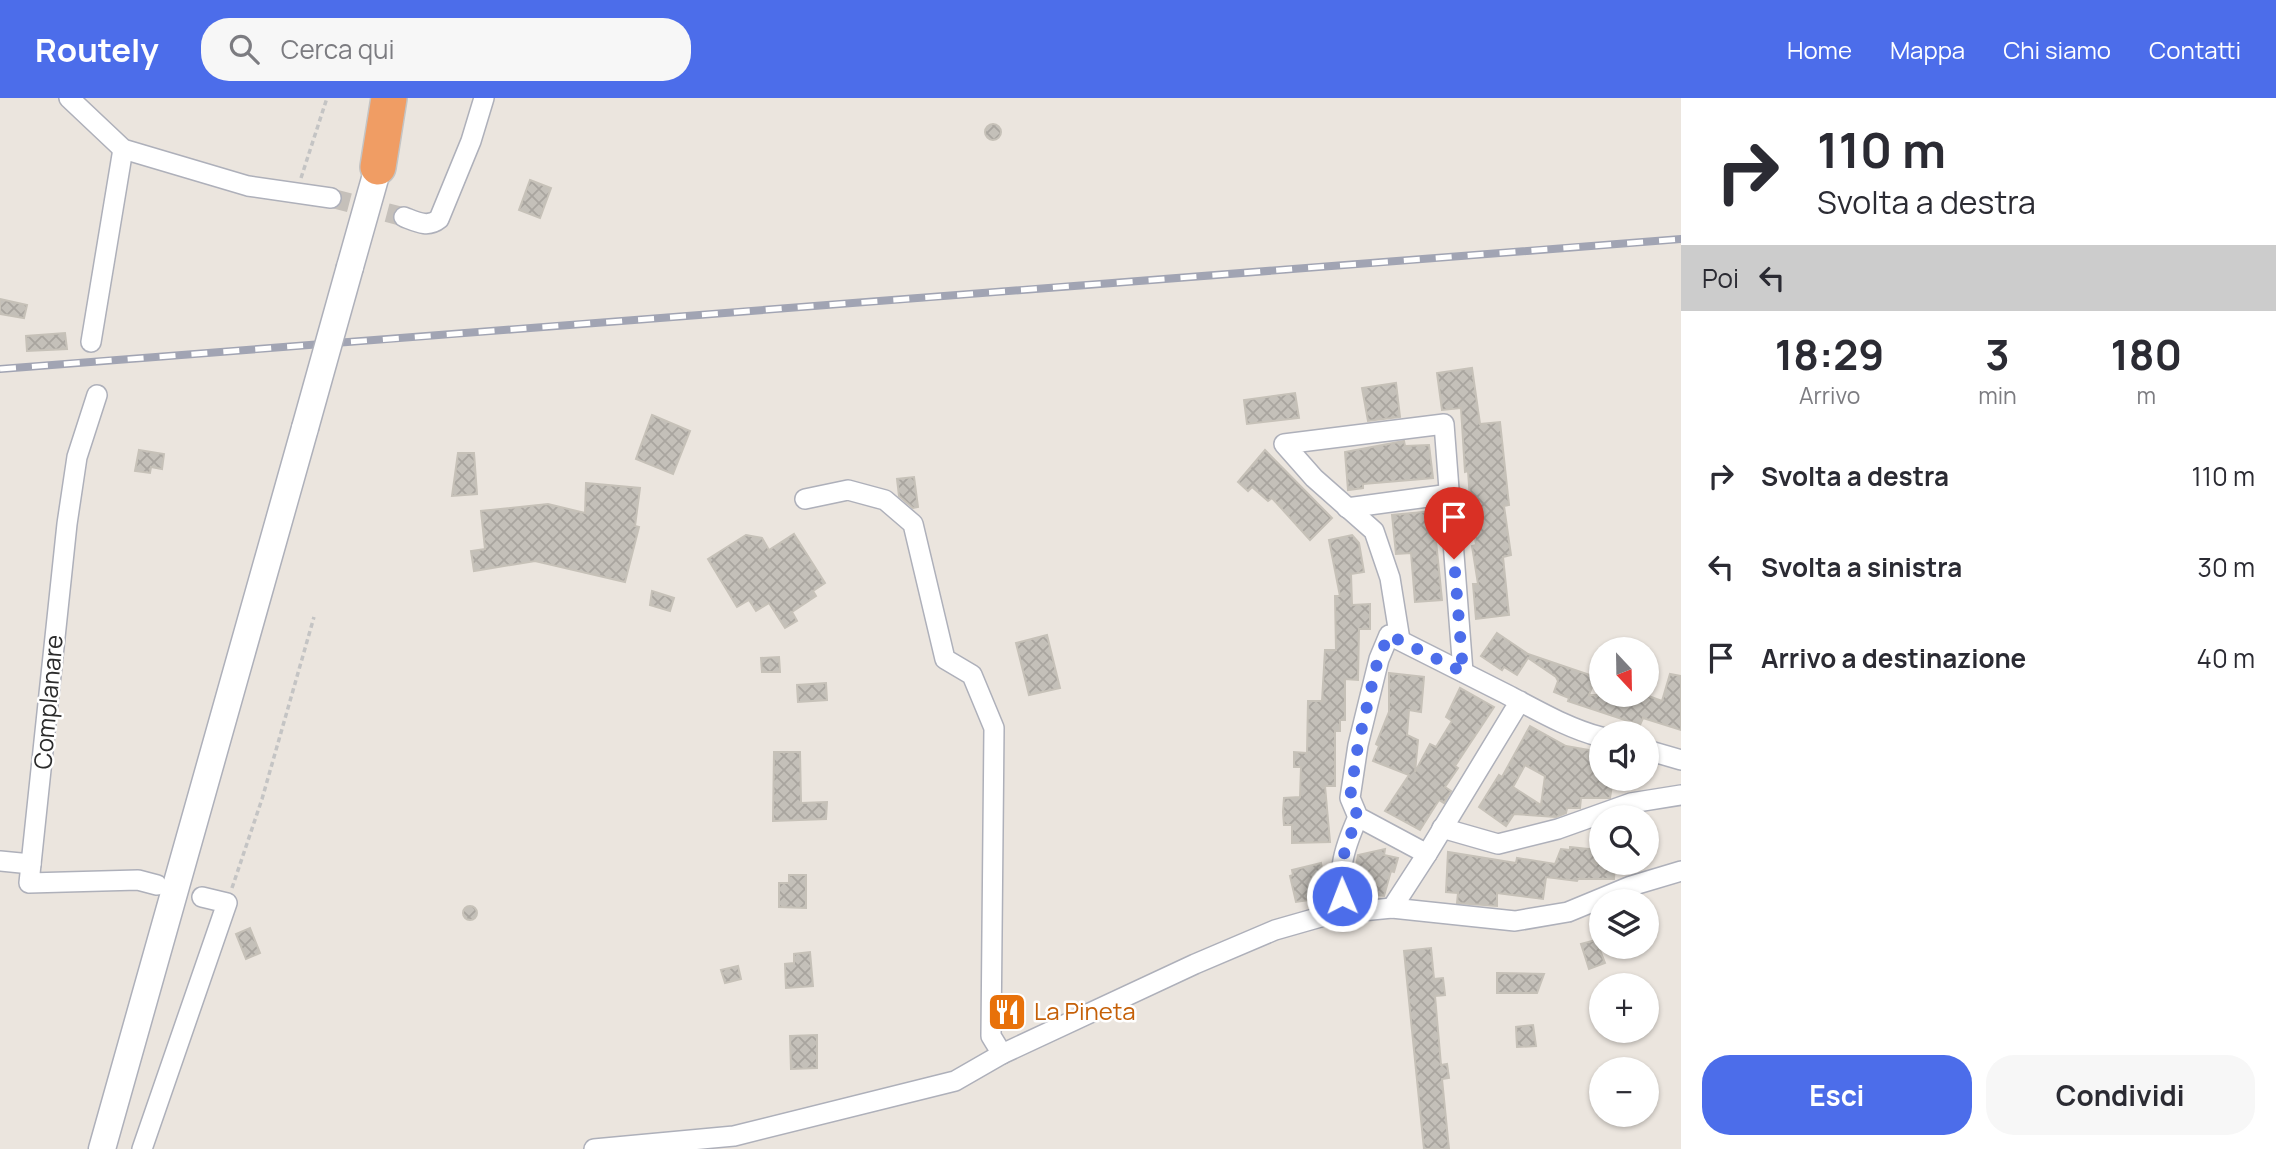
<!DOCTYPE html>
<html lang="it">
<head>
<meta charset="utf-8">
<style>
  body { margin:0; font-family:Manrope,sans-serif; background:#f7f7f7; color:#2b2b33; height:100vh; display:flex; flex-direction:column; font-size:26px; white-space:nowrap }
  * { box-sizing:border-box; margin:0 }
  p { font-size:23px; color:#7c7c81 }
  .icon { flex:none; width:38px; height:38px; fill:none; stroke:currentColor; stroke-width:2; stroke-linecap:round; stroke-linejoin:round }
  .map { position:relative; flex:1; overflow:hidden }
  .drawer { display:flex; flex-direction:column; background:#fff; width:595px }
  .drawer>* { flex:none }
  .hud { background:#fff; color:#2b2b33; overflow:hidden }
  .needle { width:46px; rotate:158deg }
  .buttons { position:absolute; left:1589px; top:539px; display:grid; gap:14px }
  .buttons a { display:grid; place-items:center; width:70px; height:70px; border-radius:50%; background:#fff; box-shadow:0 2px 5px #0004; font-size:35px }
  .pin { position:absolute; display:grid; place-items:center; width:60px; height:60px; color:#fff; margin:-72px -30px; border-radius:50% 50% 50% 0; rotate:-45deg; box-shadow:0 0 7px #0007 }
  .pin .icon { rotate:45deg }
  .me { position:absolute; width:77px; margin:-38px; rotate:359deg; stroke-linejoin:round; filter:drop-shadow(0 0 5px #0008) }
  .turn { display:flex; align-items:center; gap:24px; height:147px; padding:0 21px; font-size:32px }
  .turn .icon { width:91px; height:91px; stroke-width:2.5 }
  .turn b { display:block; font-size:49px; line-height:60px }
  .then { display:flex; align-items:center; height:66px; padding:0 21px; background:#0003; gap:14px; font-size:26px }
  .eta { display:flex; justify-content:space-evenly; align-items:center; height:119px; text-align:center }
  .eta b { font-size:42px; font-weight:700; line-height:49px }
  .cta { display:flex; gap:14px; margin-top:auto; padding:14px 21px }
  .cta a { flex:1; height:80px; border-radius:28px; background:#4c6dea; color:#fff; font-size:28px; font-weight:700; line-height:80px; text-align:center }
  .cta a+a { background:#f7f7f7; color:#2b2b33 }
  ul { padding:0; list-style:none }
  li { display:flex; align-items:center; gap:21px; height:91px; padding:0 21px }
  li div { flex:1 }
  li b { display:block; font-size:26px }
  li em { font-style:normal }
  header { display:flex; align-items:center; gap:42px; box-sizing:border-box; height:98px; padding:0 35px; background:#4c6dea; color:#fff }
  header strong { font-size:33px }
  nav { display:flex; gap:38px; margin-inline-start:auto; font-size:24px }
  .search { width:490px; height:63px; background:#f7f7f7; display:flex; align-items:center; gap:18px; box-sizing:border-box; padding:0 24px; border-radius:28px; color:#7c7c81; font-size:26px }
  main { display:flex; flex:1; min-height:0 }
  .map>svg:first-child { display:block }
  .building { fill:url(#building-cross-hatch); stroke:#c6c1b8; stroke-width:2; fill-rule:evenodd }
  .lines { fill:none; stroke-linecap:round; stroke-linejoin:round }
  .street-tunnel { stroke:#c5c0ba; stroke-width:19; stroke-dasharray:19 10; stroke-linecap:butt }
  .street-casing { stroke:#aeb0ba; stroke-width:22 }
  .secondary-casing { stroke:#aeb0ba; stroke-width:29 }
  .highway-casing { stroke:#c4c4c4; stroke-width:38 }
  .path { stroke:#c4c4c4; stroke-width:3.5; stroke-dasharray:5 3.5; stroke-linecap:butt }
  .street { stroke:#fff; stroke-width:19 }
  .secondary { stroke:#fff; stroke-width:26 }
  .highway { stroke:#f09d64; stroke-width:35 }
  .rail-casing { stroke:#a1a4b3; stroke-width:8 }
  .rail { stroke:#fff; stroke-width:5; stroke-dasharray:16; stroke-linecap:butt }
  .secondary-bridge-casing { stroke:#aeb0ba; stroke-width:29; stroke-linecap:butt }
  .secondary-bridge { stroke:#fff; stroke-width:26 }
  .route { stroke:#4c6dea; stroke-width:12; stroke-dasharray:0 21.6 }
  .labels { text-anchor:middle; stroke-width:5; stroke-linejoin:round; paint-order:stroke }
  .street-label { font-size:24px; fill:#2b2b2b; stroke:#fff }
  .food-label { font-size:24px; fill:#c56008; stroke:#fff; text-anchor:start }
</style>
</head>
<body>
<header>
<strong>Routely</strong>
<div class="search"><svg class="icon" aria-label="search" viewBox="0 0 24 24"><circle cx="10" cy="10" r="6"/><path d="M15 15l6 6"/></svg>Cerca qui</div>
<nav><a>Home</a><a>Mappa</a><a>Chi siamo</a><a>Contatti</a></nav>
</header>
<main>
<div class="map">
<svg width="1681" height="1051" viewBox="0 0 1681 1051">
  <defs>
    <pattern id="building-cross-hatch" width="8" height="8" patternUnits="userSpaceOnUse" patternTransform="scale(1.75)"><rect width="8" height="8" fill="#c4c0b9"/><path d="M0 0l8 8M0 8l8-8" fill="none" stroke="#a9a59f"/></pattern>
  </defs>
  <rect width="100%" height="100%" fill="#ebe5de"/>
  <g class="building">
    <circle cx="993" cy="34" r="8"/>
    <polygon points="530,82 551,90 540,120 519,112"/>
    <polygon points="0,201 27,207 24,220 0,216"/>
    <polygon points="65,235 67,251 27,253 26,238"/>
    <polygon points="1472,270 1480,326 1500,324 1509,407 1504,408 1511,457 1503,459 1509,517 1476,521 1473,486 1478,486 1472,448 1476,447 1474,433 1478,433 1475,401 1470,401 1468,373 1465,374 1461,310 1442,312 1437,275"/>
    <polygon points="1396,285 1400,319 1368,323 1362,290"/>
    <polygon points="1295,295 1299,320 1247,326 1244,302"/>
    <polygon points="652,317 690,333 673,376 636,361"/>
    <polygon points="1404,343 1405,348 1429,347 1433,380 1363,386 1363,390 1348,392 1345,354"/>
    <polygon points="139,352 164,356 162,371 151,369 150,375 135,373"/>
    <polygon points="1265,352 1332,420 1310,442 1272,400 1268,403 1252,389 1248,393 1238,384"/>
    <polygon points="458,355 474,355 477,396 452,398"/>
    <polygon points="914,379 918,409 913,410 899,398 897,381"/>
    <polygon points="586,385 640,390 635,428 639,429 625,484 535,463 474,473 471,453 485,451 481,413 548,406 585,415"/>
    <polygon points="1433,413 1442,502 1415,504 1411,455 1396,456 1392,417"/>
    <polygon points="794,436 825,485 813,493 816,498 792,514 797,523 785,530 769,505 756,513 749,502 737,509 708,461 746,437 762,440 769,452"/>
    <polygon points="1352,437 1359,445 1364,474 1351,476 1352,507 1370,506 1370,531 1359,531 1358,582 1345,581 1345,622 1340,622 1340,633 1335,633 1335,688 1325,688 1330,744 1292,745 1292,727 1284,727 1283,714 1284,700 1300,699 1301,669 1294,669 1294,654 1307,655 1308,603 1322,603 1325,552 1336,552 1335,498 1340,498 1329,442"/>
    <polygon points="652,493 674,500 670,513 650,507"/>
    <polygon points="1497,535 1528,556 1596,579 1589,597 1646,597 1662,603 1670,576 1681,578 1681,632 1643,620 1640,627 1568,603 1569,600 1554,594 1558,583 1556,579 1528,560 1517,577 1504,569 1502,572 1481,558"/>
    <polygon points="1047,537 1060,590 1029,597 1016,545"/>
    <polygon points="779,559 780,574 762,574 761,560"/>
    <polygon points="1389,575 1424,579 1421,614 1409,612 1407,637 1418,642 1415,674 1430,646 1436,649 1452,623 1446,619 1460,590 1494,609 1455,668 1458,670 1445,689 1451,693 1444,705 1439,702 1420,732 1385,713 1409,677 1373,663 1379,648 1376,646 1389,614"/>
    <polygon points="826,585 827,602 798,604 797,587"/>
    <path d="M1530,628L1566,648L1601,654V681H1613L1610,700H1581L1580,710H1567L1566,715L1556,719L1514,716L1506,728L1479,709L1499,677L1502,679ZM1525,667L1545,678L1541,707L1513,689Z"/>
    <polygon points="774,654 800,654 801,705 827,704 826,721 773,723"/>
    <polygon points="1570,749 1597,752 1595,765 1615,765 1614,781 1578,781 1577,783 1546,779 1543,801 1497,795 1497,808 1457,805 1458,795 1446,794 1448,754 1516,765 1517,760 1555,766 1561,751 1570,752"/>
    <polygon points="1385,751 1384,757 1398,760 1394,774 1391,773 1384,798 1368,796 1371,784 1354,780 1358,757"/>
    <polygon points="1321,765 1324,782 1328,781 1330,799 1296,804 1290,778 1293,777 1292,772"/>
    <polygon points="789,777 806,777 806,810 779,809 779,785 789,785"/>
    <circle cx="470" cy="815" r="7"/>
    <polygon points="250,830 260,855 246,861 236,836"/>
    <polygon points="1596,842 1605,865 1589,871 1581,846"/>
    <polygon points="1431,850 1434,881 1443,880 1445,897 1435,898 1441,967 1447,966 1449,980 1442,981 1449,1051 1424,1051 1404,853"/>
    <polygon points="810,854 813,888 786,890 785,866 794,865 794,856"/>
    <polygon points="738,868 741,881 725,885 721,872"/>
    <polygon points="1497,875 1544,876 1537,895 1497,895"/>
    <polygon points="1533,927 1536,948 1517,949 1516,929"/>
    <polygon points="817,937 817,970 791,971 790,938"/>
  </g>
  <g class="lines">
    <polyline class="street-tunnel" points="331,100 404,119"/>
    <g class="street-casing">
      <g id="street">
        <polyline points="69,0 123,51 248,88 331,100"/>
        <path d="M404,119C417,124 428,130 439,121L471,43L484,0"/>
        <polyline points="91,244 123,51"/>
        <polyline points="97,297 77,359 67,426 29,785 138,782 157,787"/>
        <polyline points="805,401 848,392 885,402 913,426 945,561 972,577 994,630 991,938 1002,956"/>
        <polyline points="1347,410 1450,396"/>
        <polyline points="1400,542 1390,480 1374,433 1314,380 1284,346 1444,326 1463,574"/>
        <path d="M1520,603L1427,756L1358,719L1350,700L1358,647L1379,561L1389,537L1506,596C1537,612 1567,630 1601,639"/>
        <polyline points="1647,652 1681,662"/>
        <polyline points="1442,730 1498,746 1558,731 1631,705 1681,697"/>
        <polyline points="0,763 31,766"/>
        <polyline points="1392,810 1427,756"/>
        <path d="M1344,815C1338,774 1341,757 1358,719"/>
        <polyline points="142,1051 227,805 202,799"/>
        <polyline points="594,1051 734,1038 955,983 1002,956 1195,866 1275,832 1331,816 1392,810 1515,823 1568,814 1631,788 1681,773"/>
      </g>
    </g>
    <g class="secondary-casing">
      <g id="secondary">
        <polyline points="350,169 383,52"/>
        <polyline points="102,1051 305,330"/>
      </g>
    </g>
    <g class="highway-casing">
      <polyline id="highway" points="378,69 389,0"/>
    </g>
    <g class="path">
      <polyline points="301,80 327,0"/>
      <polyline points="232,790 262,701 314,519"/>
    </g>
    <use href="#street" class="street"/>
    <use href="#secondary" class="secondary"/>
    <use href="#highway" class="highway"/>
    <g class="rail-casing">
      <polyline id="rail" points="0,271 1681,141"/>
    </g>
    <use href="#rail" class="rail"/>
    <g class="secondary-bridge-casing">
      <polyline id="secondary-bridge" points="305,330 350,169"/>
    </g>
    <use href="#secondary-bridge" class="secondary-bridge"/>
  </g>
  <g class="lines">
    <path class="route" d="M1342,798C1337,768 1346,747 1358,719L1350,700L1358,647L1378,561L1389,537L1463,574L1454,461"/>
  </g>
  <defs>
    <g id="restaurant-square" transform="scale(2.0125)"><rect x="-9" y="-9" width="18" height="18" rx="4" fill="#e8710a" stroke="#fff"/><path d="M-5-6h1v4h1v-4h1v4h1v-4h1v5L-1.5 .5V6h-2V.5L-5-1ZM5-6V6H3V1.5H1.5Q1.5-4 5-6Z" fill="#fff"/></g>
  </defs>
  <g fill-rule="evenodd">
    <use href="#restaurant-square" x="1007" y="914"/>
  </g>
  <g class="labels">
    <g class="street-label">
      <text transform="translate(49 604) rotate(-85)" y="8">Complanare</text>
    </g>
    <g class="food-label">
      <text x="1034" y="922">La Pineta</text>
    </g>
  </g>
</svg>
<div class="buttons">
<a><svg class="needle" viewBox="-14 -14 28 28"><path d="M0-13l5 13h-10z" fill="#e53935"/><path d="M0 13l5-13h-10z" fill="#7c7c81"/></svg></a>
<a><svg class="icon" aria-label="sound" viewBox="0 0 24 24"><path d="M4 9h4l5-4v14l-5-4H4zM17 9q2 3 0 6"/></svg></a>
<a><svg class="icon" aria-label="search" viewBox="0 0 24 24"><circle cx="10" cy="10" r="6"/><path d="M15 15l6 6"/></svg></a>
<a><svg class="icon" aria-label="layers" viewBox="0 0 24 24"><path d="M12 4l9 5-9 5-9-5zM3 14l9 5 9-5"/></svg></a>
<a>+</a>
<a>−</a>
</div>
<div class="pin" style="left:1454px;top:461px;background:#d93025"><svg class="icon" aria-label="arrive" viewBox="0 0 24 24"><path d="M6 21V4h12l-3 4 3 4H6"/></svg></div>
<svg class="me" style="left:1342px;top:798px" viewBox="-20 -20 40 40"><circle r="17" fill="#4c6dea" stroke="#fff" stroke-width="3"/><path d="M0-11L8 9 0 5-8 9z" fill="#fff"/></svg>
</div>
<section class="drawer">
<div class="hud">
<div class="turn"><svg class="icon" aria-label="right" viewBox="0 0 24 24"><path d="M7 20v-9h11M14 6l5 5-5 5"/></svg><div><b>110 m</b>Svolta a destra</div></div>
<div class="then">Poi<svg class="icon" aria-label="left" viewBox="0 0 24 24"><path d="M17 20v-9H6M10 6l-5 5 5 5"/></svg></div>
</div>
<div class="eta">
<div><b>18:29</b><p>Arrivo</p></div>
<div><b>3</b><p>min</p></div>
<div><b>180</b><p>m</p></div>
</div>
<ul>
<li><svg class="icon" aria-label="right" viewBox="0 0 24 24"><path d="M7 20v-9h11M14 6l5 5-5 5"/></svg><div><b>Svolta a destra</b></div><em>110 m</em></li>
<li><svg class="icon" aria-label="left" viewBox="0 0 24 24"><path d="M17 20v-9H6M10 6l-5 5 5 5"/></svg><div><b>Svolta a sinistra</b></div><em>30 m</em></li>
<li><svg class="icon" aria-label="arrive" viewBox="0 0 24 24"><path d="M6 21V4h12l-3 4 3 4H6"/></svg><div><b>Arrivo a destinazione</b></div><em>40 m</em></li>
</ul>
<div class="cta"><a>Esci</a><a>Condividi</a></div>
</section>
</main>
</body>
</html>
